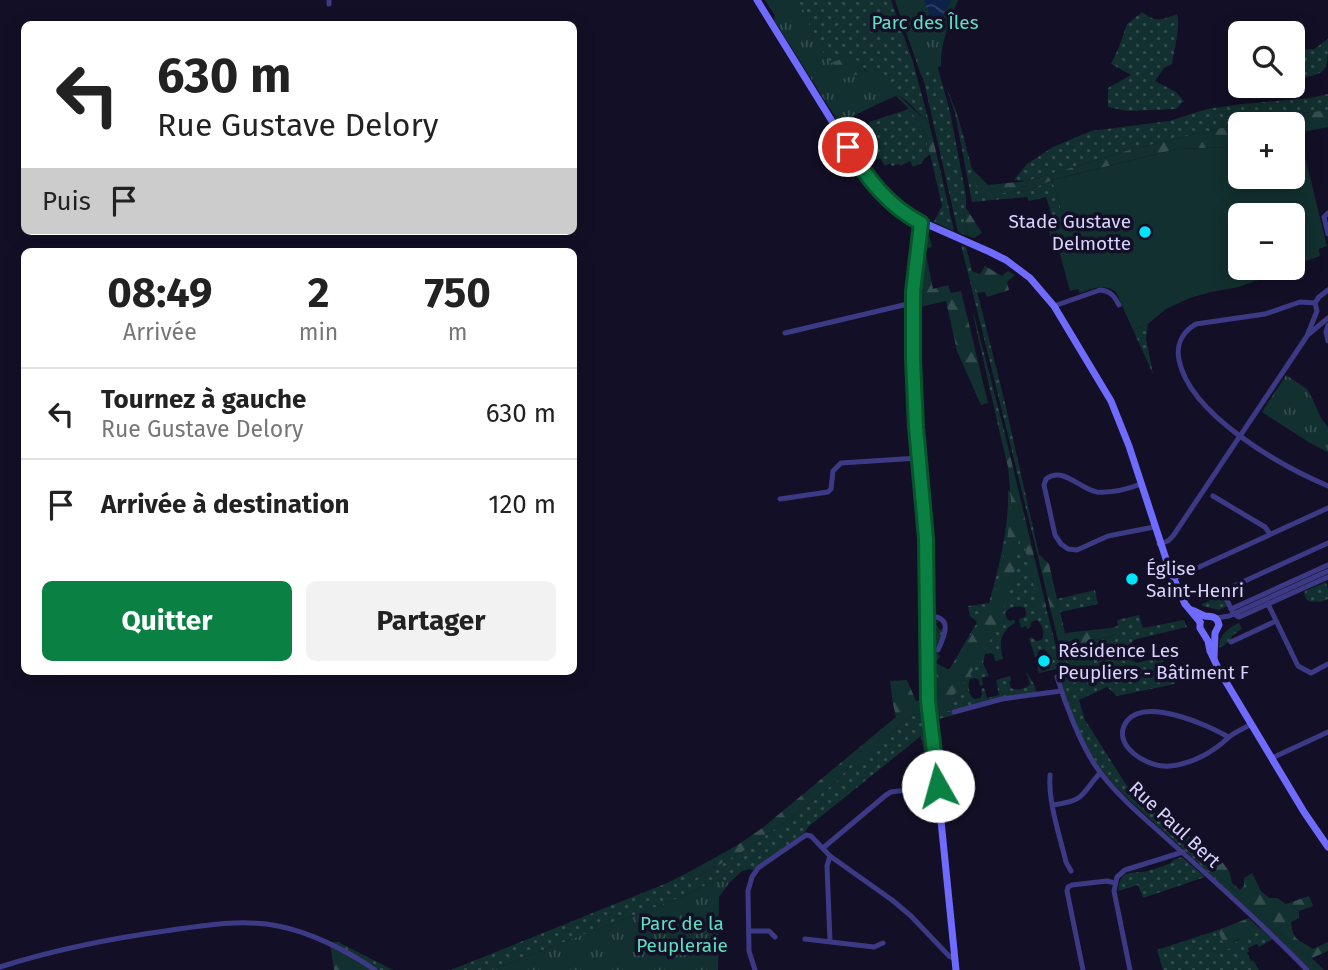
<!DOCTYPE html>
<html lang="fr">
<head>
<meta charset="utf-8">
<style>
  body { margin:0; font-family:"Fira Sans",sans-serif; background:#f2f2f2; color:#222; height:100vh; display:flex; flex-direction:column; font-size:26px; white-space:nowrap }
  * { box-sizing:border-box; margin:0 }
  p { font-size:23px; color:#767676 }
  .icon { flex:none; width:38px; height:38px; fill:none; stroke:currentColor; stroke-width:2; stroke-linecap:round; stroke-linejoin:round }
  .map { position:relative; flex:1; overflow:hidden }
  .panel { position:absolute; left:21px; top:248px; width:556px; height:427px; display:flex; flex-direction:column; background:#fff; border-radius:10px; box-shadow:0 4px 18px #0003 }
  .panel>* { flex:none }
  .top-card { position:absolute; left:21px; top:21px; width:556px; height:214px; border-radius:10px; box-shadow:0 4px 18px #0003; background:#fff; color:#222; overflow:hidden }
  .controls { position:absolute; left:1228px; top:21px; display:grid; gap:14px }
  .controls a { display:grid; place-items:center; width:77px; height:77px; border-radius:10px; background:#fff; box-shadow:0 4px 18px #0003; font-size:35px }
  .pin { position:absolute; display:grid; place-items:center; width:60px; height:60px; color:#fff; margin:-30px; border:4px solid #fff; border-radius:50%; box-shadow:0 2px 7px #0007 }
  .me { position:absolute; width:77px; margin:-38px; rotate:353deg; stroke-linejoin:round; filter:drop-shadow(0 0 5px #0008) }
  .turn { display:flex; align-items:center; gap:24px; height:147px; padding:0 21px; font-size:32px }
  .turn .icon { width:91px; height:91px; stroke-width:2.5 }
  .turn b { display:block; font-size:49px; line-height:60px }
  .then { display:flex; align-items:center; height:66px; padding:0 21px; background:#0003; gap:14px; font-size:26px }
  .eta { display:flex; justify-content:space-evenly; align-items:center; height:119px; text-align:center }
  .eta b { font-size:42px; font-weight:700; line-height:49px }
  .cta { display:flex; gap:14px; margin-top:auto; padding:14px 21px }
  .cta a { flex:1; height:80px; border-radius:10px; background:#0b8043; color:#fff; font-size:28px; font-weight:700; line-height:80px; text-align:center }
  .cta a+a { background:#f2f2f2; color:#222 }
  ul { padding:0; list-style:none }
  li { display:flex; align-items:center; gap:21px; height:91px; padding:0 21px; border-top:2px solid #e0e0e0 }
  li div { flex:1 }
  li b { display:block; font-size:26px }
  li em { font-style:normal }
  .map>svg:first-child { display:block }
  .grass { fill:url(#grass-dots) }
  .forest { fill:url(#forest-firs) }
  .park { fill:url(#park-tufts) }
  .garden { fill:#12302f }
  .water { fill:url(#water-waves) }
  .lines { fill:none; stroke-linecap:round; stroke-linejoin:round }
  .street { stroke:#3d3a85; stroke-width:5 }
  .secondary { stroke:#6f6bff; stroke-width:7 }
  .route-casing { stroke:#07532c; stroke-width:18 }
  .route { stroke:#0b8043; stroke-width:12 }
  .poi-dot { fill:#00e5ff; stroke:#130f26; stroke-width:2.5 }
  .labels { text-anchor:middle; stroke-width:7; stroke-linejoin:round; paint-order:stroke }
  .park-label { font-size:19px; fill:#5fe0c0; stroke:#130f26 }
  .poi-label { font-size:19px; fill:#d9d4ff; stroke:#130f26; text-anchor:start }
  .street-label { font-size:19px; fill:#d9d4ff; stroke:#130f26 }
</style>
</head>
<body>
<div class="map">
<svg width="1328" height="970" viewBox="0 0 1328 970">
  <defs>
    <pattern id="grass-dots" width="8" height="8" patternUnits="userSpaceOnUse" patternTransform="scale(1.75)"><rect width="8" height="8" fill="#12302f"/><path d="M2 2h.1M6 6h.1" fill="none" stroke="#344d4e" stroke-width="1.8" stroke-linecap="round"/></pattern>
    <pattern id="forest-firs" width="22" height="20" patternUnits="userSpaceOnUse" patternTransform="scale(1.75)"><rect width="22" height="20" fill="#12302f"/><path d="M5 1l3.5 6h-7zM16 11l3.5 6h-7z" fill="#344d4e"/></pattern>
    <pattern id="park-tufts" width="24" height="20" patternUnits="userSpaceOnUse" patternTransform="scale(1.75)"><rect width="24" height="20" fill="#12302f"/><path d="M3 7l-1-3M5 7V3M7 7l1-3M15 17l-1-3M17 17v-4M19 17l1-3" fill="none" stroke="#344d4e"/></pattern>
    <pattern id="water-waves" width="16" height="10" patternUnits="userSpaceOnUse" patternTransform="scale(1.75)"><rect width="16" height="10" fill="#0c2248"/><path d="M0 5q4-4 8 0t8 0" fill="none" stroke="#2f4163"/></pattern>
  </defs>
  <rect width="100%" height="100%" fill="#130f26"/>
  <g class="grass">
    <path d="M793,0H891L913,62L929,122C919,115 913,106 904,99C889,87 870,79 860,63L831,64L814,40L804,9L799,12Z"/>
    <polygon points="895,0 938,68 950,112 966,196 966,208 963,213 968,236 958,232 924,82"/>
    <path d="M1142,12C1156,23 1162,20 1177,14C1181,25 1174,50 1172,64L1164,68L1155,81L1176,92L1184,101L1176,109L1128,111L1108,107V88L1131,75L1111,64L1119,47L1127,24Z"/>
    <path d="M1328,39C1328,76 1327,72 1293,80V50L1314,49Z"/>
    <polygon points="946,87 957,113 979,195 1029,190 1052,180 1065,222 1055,225 1046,197 1029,201 1027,197 972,202 955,113"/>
    <polygon points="1328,94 1328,110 1268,117 1133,149 1027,181 1014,180 1027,164 1053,147 1091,131 1169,121 1207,109 1242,104 1310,98"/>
    <polygon points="909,109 923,128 930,154 925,158 922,163 913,167 910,161 900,166 899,164 892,166 890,163 885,166 880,158 867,163 851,139 872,132 869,122"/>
    <polygon points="938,160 954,231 934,222 942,206 932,162"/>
    <polygon points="961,245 966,247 1005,403 1039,554 1038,557"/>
    <polygon points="973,314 974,315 1005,434 1000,434"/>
    <polygon points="1148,324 1146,339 1153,374 1133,330"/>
    <path d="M1014,490L1043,608H1046L1057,650L1060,649L1063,651L1090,641L1112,637L1110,628L1118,626L1117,620L1139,615L1143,628L1184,620L1187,627L1133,640L1126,653L1127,657L1137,663L1149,660H1163L1165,675L1174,673L1175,684L1117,696L1107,687L1079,700L1085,720L1129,789L1184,838L1182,841L1319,970H1310C1265,924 1218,881 1171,838C1145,814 1117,792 1096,762C1078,735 1067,700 1057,669L1039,673L1037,667L1039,666L1042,671L1049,669C1052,663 1050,654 1044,649L1038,651L1037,656L1035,657L1029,638L1032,637L1036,641L1042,640C1045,633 1043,625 1037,620L1031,622L1030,628L1027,629L1026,626L1021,628L1019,619L1025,617L1026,615L1025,608C1018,605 1009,607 1005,613L1007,619L1010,621L1015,620V623C1000,631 999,643 1003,659L995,661L994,655L991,653L985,654L983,663L989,676L982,678L983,685L980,686L979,680L976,678L970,679C967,686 969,695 974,699L981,698V696L982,695L981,689L984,688L987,698L999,695L996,680L1010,676L1011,681L1009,682L1011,688C1017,691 1026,689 1030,684L1026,671L1035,686L1037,694L953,710L954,715L935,720L932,690L931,620L939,621L936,624L940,630L943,629L944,632L936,648V652L940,656L936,663L949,670L977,622L970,616L968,606L989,603C999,567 1009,529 1008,491Z"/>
    <polygon points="1324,583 1326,583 1328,589 1328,599 1320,602 1316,601 1312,602 1307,600 1304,594 1305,591"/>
    <polygon points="1095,590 1098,604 1060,612 1057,599"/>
    <polygon points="1221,595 1224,596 1228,606 1219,610 1202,606 1202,604"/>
    <path d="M1239,623L1242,629C1229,635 1233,642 1219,648C1218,636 1229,627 1239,623Z"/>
    <polygon points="925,710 930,757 925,759 921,736 809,826 804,833 752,870 750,869 742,871 729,883 717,880 679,898 491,970 451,970 667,883 689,872 694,879 745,850 792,817 837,781 852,763 887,738 908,717 916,715"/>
    <path d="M1182,857L1205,877L1143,898L1138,885L1118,891C1120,872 1126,873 1142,872C1151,871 1162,866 1171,863L1173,860Z"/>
    <path d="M1256,925L1273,939L1259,947L1257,944L1248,948L1249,951L1247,953L1251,961L1253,960L1259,970H1163L1157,950L1218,930L1227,949C1237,940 1247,935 1256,925Z"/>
    <polygon points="332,942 338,942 393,970 379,970 361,958"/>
  </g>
  <g class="forest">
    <path d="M765,0H793L799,11L804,9L814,40L831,63L851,55L860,63L866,72L873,69C891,86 910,109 929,122L938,160L932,162L923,128L909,109L896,96L880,103L832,99Z"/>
    <polygon points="1328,110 1328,127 1293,134 1293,124 1241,124 1241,144 1228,147 1177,149 1052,180 1029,190 979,196 971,168 988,185 1027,181 1133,149 1268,117"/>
    <polygon points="966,208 982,233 974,238 968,236 963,213"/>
    <polygon points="929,235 932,247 925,249 933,289 948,285 951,293 961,291 988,403 981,405 957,351 946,301 916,308 923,240"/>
    <polygon points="985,266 1002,276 1008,271 1015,275 1007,282 1009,290 987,297 985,292 977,293 971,271 980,274"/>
    <path d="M1000,434H1005L1046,606V608L1039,609L1023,539L1019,538C1015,595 990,655 952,697L953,710L939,713L933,710L932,690L938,667L950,672L993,599L1001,570L1008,534L1011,500L1008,467Z"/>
    <polygon points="1039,554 1049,564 1065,633 1110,628 1112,637 1090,641 1089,663 1070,669 1063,651 1060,649 1038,557"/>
    <polygon points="907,680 916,701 922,700 924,702 925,710 916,715 908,717 887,738 860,763 851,764 837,781 792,817 745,850 694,879 689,872 736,846 761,829 896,717 893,704 890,681"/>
    <path d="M1190,836L1203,849L1223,863L1229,871L1232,883L1240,890L1244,886V878L1252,873L1261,891L1269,898H1277L1286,904L1309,896L1313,906L1299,911V918L1291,922C1293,942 1299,939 1313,949L1328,942V951L1312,958L1324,970H1319L1182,841Z"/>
    <polygon points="1249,918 1256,925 1246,936 1235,941 1234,947 1226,950 1218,930"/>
    <polygon points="330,944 375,970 334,970"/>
  </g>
  <g class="park">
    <polygon points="765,0 793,0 799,11 804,9 814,40 831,63 833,63 843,79 871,70 896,95 839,123 774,20 775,15"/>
    <path d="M895,0H958C950,21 940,44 941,66L921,75Z"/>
    <polygon points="1286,375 1307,389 1312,398 1321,418 1328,427 1328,452 1310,443 1262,412"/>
    <polygon points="717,880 729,883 719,897 718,970 491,970 679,898"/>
  </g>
  <path class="garden" d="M1299,132L1327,246L1319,249L1320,256L1293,266V215H1241V268H1290L1239,287L1211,292L1190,298L1166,309L1148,324L1133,330L1116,292C1104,283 1092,289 1080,293L1078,289L1070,291L1058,247L1052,243L1049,231L1056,229L1055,225L1065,222L1052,180L1177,149L1228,147L1241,144V177H1293V134Z"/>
  <polygon class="water" points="924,0 951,0 940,25 933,26"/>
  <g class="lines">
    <g class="street">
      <polyline points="329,0 329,4"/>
      <polyline points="1328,213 1324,217 1328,234"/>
      <path d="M1315,303L1300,302L1265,314L1196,324C1182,332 1176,345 1179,360C1190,415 1281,466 1328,486"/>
      <path d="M1054,306L1100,290C1111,291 1114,296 1119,305"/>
      <polyline points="1328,325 1326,332 1328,341"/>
      <polyline points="785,333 912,303"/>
      <polyline points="1309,334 1328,318"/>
      <path d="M1141,484C1128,489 1111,493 1097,492C1079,489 1064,466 1046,479L1044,485L1055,535L1061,544L1068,549L1077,550L1108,536L1154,527"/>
      <polyline points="1213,496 1265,527 1270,534"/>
      <polyline points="780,499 828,492 831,489 833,471 841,463 918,458"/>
      <polyline points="1159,544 1168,541 1173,536 1307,336 1317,311 1315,303 1319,297 1328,290"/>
      <polyline points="1173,579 1328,508"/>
      <polyline points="1268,604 1298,666 1311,673 1328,664"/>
      <polyline points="1231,609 1223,591 1328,543"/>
      <polyline points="1232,611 1231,609 1328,565"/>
      <polyline points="1234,614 1239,617 1328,577"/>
      <path d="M927,616C953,616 946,633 938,650"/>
      <polyline points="1216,618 1229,616 1328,571"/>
      <polyline points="1231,642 1276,621"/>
      <path d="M1057,677C1065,703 1080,743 1095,765C1116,796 1147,820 1174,845C1219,885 1264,926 1307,970"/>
      <polyline points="954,712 1002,699 1061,691"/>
      <path d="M1228,737C1208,725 1145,697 1127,721C1109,745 1149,769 1170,766C1192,764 1213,752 1228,738C1234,732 1244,729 1251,724"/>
      <polyline points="1272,758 1328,732"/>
      <path d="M1050,775C1048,803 1060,836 1066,862L1071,871"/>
      <path d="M1053,805C1087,800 1080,795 1100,773"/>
      <polyline points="823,848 886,795 891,792 938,786"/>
      <polyline points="749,931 769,931 775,937"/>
      <polyline points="805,939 874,947 883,943"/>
      <polyline points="830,941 827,866 830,856"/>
      <path d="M0,967C56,949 113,938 172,930C207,925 243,919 278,926C310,932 348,951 375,970"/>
      <polyline points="755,970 749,951 748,891 752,877 758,868 806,835 811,836 830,856 892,900 911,916 949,956 955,959"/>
      <polyline points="1083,970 1067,891 1068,887 1072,885 1107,881 1115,883"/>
      <polyline points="1130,970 1114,891 1117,877 1125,870 1183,852"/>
    </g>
    <g class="secondary">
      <polyline points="757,0 861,168 886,198 913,218 990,252 1006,260 1030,278 1054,306 1111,401 1129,446 1169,568 1185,604 1200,622"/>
      <polyline points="921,223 913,292 913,360 915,419 926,539 928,691 956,970"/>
      <path d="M1191,610C1196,611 1201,615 1205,616C1213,617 1217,616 1219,625L1215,633L1214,658"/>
      <polyline points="1200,622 1200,628 1208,641 1210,651 1220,672 1304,812 1328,847"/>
    </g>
  </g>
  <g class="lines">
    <g class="route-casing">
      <path id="route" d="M848,147C867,178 888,206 921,223L913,292V360L916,427L926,539L928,701L938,786"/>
    </g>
    <use href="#route" class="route"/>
  </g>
  <g class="poi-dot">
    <circle cx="1145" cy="232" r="7"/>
    <circle cx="1132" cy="579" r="7"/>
    <circle cx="1044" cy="661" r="7"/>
  </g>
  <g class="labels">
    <g class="park-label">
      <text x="925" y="29">Parc des Îles</text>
      <text x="682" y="930">Parc de la<tspan x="682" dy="22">Peupleraie</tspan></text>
    </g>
    <g class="poi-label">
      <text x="1131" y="228" text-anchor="end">Stade Gustave<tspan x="1131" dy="22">Delmotte</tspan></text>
      <text x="1146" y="575">Église<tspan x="1146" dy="22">Saint-Henri</tspan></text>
      <text x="1058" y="657">Résidence Les<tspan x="1058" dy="22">Peupliers - Bâtiment F</tspan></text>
    </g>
    <g class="street-label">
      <text transform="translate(1175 824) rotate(43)" y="7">Rue Paul Bert</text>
    </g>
  </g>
</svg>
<div class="controls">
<a><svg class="icon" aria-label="search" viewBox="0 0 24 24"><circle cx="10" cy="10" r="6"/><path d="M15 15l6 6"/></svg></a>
<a>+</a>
<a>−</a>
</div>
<div class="pin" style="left:848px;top:147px;background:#d93025"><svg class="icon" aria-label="arrive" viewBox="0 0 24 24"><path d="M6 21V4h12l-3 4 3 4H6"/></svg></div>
<svg class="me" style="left:938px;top:786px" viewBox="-20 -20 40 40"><circle r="19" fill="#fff"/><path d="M0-13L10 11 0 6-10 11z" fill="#0b8043"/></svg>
<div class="top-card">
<div class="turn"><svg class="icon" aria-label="left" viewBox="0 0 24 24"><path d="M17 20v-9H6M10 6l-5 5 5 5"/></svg><div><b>630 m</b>Rue Gustave Delory</div></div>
<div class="then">Puis<svg class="icon" aria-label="arrive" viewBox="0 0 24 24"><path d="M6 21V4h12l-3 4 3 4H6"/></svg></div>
</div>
<section class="panel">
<div class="eta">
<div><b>08:49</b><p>Arrivée</p></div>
<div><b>2</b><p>min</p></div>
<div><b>750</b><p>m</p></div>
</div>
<ul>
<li><svg class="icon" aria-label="left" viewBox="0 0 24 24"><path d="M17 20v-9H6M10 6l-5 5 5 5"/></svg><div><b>Tournez à gauche</b><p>Rue Gustave Delory</p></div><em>630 m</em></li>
<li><svg class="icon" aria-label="arrive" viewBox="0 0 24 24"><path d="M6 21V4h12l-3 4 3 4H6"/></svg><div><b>Arrivée à destination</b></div><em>120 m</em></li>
</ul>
<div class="cta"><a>Quitter</a><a>Partager</a></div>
</section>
</div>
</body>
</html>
